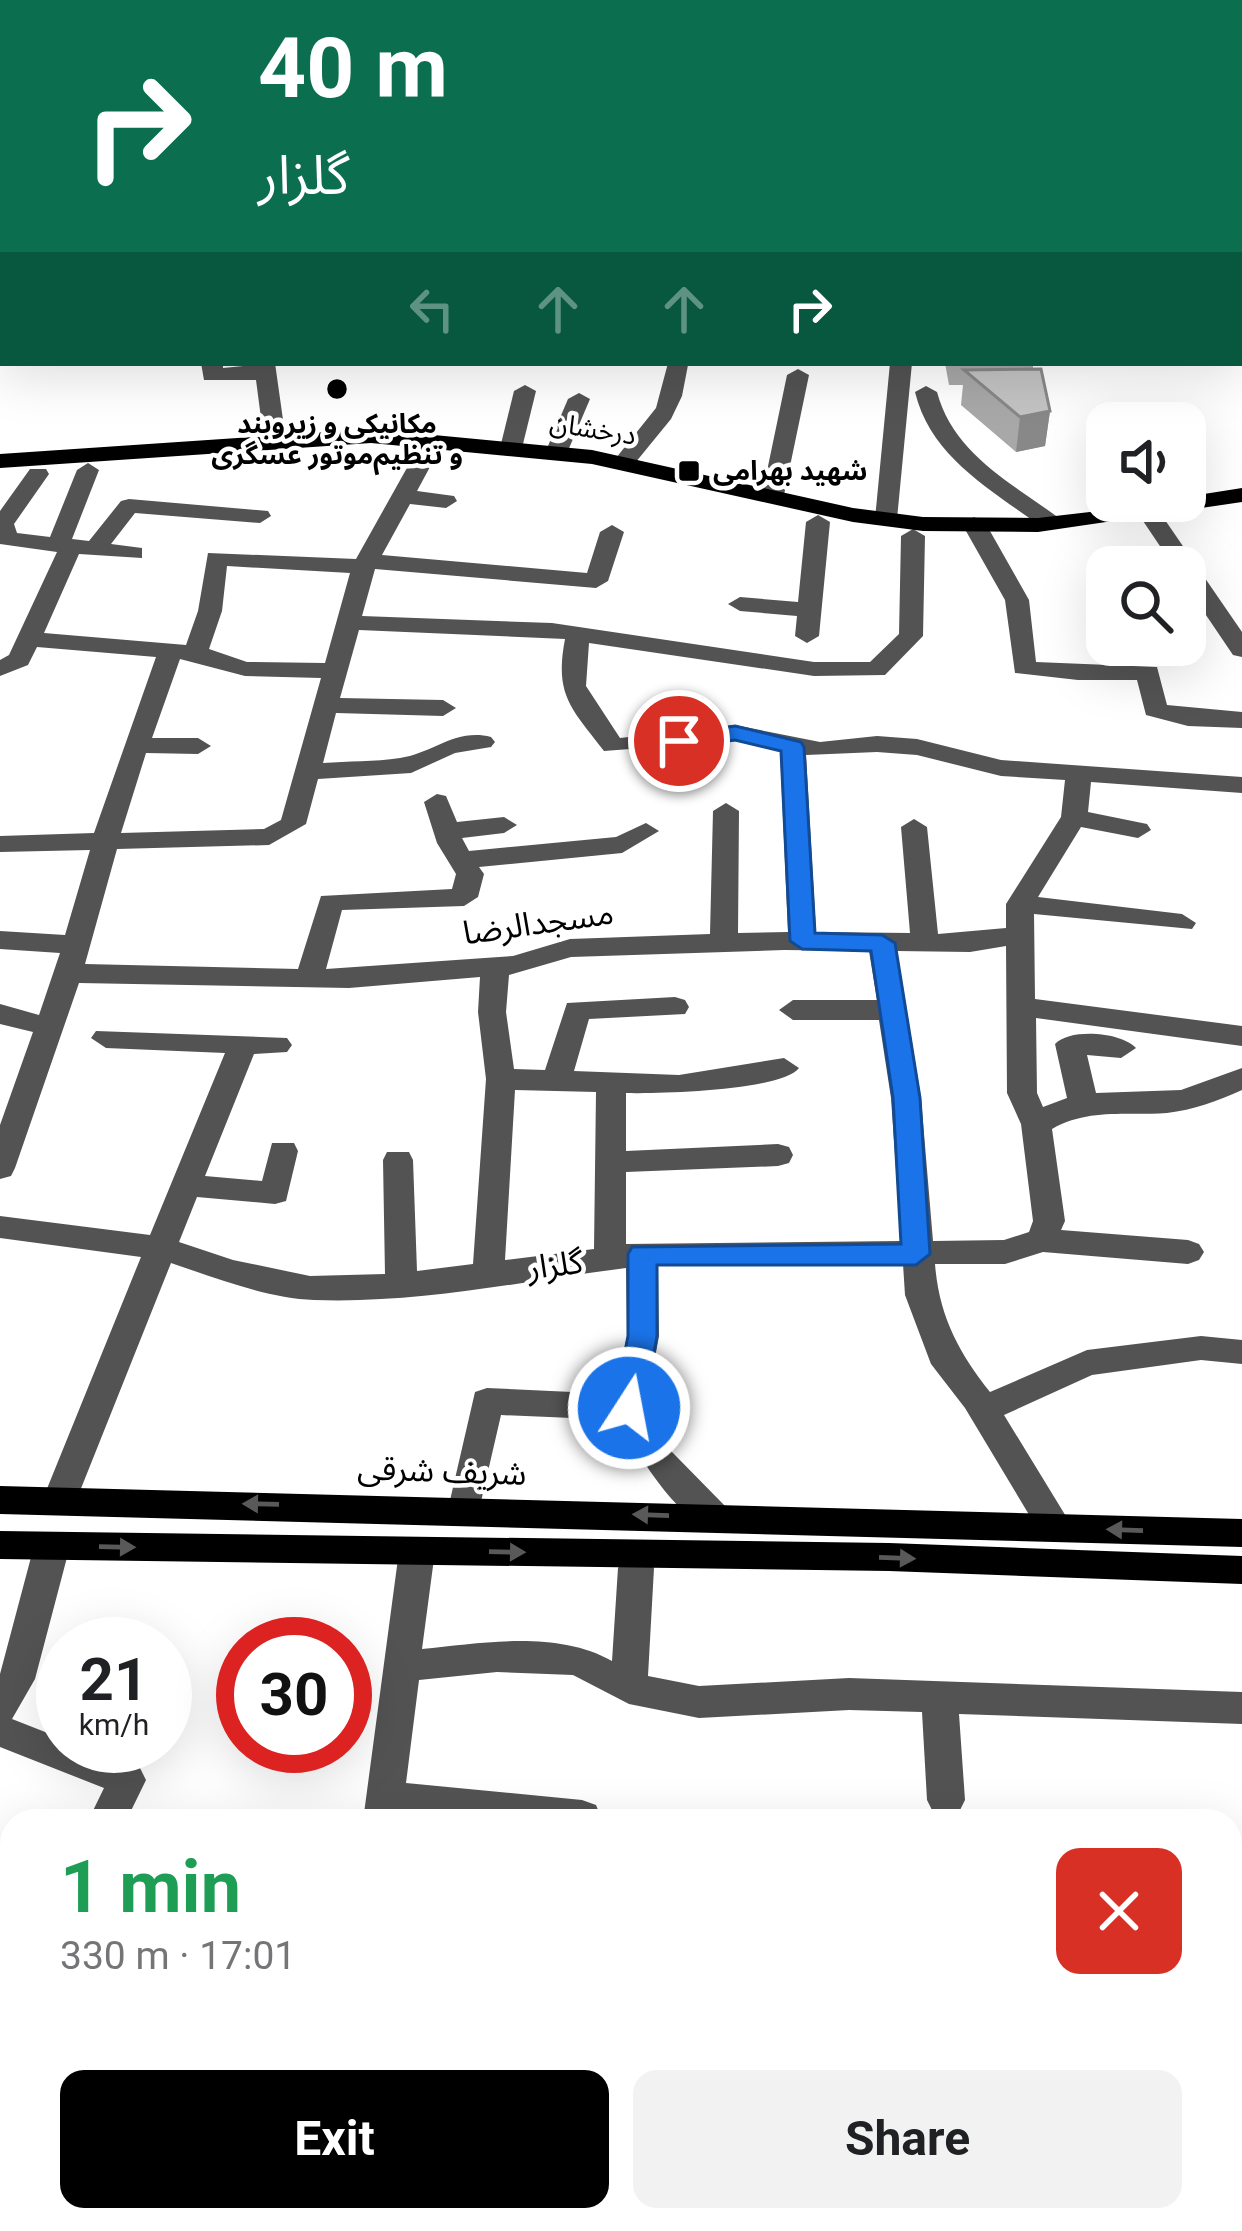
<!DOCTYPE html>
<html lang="en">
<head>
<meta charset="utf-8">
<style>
  body { margin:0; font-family:Roboto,"Noto Sans Arabic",sans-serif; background:#f2f2f2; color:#202124; height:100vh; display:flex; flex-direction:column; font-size:45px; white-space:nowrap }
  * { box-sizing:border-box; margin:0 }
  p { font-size:39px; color:#757577 }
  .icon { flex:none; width:66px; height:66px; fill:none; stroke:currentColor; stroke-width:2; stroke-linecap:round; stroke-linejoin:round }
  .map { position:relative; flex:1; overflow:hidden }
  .drawer { position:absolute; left:0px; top:1809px; width:1242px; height:423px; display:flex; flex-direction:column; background:#fff; border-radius:36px 36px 0 0; box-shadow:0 12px 48px #0002 }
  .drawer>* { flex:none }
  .guide { position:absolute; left:0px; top:0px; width:1242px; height:366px; box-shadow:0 12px 48px #0002; background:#0b6e4f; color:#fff; overflow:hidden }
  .buttons { position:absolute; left:1086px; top:402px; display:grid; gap:24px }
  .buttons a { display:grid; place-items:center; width:120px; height:120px; border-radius:24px; background:#fff; box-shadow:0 12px 48px #0002; font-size:60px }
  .speed { position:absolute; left:36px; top:1617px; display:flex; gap:24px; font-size:60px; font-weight:700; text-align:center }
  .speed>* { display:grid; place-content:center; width:156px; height:156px; border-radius:50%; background:#fff; box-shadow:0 12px 48px #0002; line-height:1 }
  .speed small { font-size:30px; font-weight:400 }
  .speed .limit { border:18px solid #d22; background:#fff; color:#111 }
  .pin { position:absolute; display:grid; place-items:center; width:102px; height:102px; color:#fff; margin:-51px; border:6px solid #fff; border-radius:50%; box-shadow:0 3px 12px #0007 }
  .me { position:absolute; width:132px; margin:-66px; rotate:11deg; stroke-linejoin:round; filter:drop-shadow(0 0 9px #0008) }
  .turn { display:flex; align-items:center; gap:42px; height:252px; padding:0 60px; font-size:54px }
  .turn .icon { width:156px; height:156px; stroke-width:2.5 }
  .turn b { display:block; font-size:84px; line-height:102px }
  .lanes { display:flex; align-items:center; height:114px; padding:0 60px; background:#0003; justify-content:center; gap:60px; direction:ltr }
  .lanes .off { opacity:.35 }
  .round { display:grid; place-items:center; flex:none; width:126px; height:126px; border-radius:24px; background:#f2f2f2 }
  .summary { display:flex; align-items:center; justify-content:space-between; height:204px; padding:0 60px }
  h1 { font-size:72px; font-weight:700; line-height:90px; color:#1e9e55 }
  .primary-button { display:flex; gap:24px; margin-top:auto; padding:24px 60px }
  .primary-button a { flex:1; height:138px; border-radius:24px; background:#000; color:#fff; font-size:48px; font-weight:700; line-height:138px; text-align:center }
  .primary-button a+a { background:#f2f2f2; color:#202124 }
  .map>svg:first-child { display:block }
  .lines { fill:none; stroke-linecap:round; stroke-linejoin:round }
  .minor { fill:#535353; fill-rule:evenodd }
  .major { fill:#000; fill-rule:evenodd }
  .wall { fill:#a8a8a8 }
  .shaded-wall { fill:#888 }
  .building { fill:#c3c3c3; stroke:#888; stroke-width:3 }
  .oneway { fill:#595959 }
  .route { fill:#1a73e8; stroke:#114b97; stroke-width:3 }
  .poi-dot { fill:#000; stroke:#fff; stroke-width:4.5 }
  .labels { text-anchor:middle; stroke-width:9; stroke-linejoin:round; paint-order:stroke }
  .far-poi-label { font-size:27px; font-weight:bold; fill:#000; stroke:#fff }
  .far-street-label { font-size:27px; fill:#000; stroke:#fff }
  .street-label { font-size:33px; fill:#000; stroke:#fff }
</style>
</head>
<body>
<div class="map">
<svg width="1242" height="2231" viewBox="0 0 1242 2231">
  <rect width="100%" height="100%" fill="#fff"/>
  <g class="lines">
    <g class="minor">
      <polygon points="157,0 228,0 230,3 159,3"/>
      <polygon points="606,0 676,0 678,3 608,3"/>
      <polygon points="953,0 970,0 972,3 955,3"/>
      <rect x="0" y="14" width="3" height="10"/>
      <rect x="1239" y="34" width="3" height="10"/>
      <rect x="1239" y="156" width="3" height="12"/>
      <rect x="0" y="182" width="3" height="12"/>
      <rect x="1239" y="199" width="3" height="12"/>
      <rect x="0" y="272" width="3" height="12"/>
      <rect x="1239" y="274" width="3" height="12"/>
      <polygon points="0,333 3,333 0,346"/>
      <polygon points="201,363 223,363 223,368 275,363 286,441 283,446 275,448 264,441 256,380 204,380"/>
      <polygon points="668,363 688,365 682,396 671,419 631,468 615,468 612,463 656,408"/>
      <polygon points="890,363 912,363 897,519 886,526 875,519"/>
      <polygon points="798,369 809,375 784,495 773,502 762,495 787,375"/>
      <polygon points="525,385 536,391 522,448 511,455 503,453 500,448 514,391"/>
      <path d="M926,386L937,392C953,453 1011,483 1059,518V528H1043C992,490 931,458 915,392Z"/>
      <polygon points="579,393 590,399 567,453 556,460 548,458 545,453 568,399"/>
      <path d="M433,434L444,441L417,491L454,496L457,501L446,508L410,504L382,555L587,573L600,532L612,525L624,532L608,581L596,588L375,569L362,616L552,623L814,662H870L899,634L901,536L913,529L925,536L923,636L885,675L814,676L589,643L586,686L620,738L735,725L820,742L877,736L917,739L1001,760L1242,777V793L1091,782L1088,812L1147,824L1151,830L1138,838L1081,827L1038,897L1182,914L1196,923L1192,929L1034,914L1035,999L1242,1026V1046L1036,1018L1037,1093L1043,1107L1067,1098L1055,1044C1070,1028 1121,1032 1136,1048L1121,1058L1087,1055L1096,1093L1181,1090L1242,1068V1090C1218,1101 1193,1110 1167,1113C1126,1116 1089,1108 1052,1129L1065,1221L1061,1230L1188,1240L1199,1244L1204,1252L1199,1260L1188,1264L1043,1252L1005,1264H935C939,1316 959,1353 990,1392L1087,1350L1201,1336L1242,1340V1364L1201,1360L1092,1375L1004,1415L1067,1518L1072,1528L1067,1538L1055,1542L1043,1538L965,1408L931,1364L905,1295L903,1264L658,1265L659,1336L646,1407L672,1452L726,1507L731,1517L726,1527C687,1540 636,1451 619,1420L501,1415L477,1519L465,1523L453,1519L448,1509L475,1392L487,1388L615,1394L627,1336L626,1268C524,1281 417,1304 314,1300C266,1298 216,1278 171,1263L76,1501L71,1511L59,1515L47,1511L42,1501L141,1257L0,1238V1216L150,1235L225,1053L106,1048L91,1038L96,1031L287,1038L292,1045L287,1052L254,1054L205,1176L262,1181L272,1143H294L298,1151L286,1201L275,1204L197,1197L179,1242L233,1260L310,1276L385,1274L383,1160L387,1152H409L413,1160L417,1271L473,1264L486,1079L478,1012L480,977L349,988L79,983L15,1168L11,1176L0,1179V1125L33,1032L0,1024V1004L39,1015L60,953L0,949V931L65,935L90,850L0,852V836L94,833L156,657L37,647L28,665L0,676V660L9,655L57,552L0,544V511L30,469H46L49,474L14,524L17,533L50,537L77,470L88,463L99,470L72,539L89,541L121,501L129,499L268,511L271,516L260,523L135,513L111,544L142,548V558L79,554L44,633L186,645L198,611L208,553L356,559L422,441ZM227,566L350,573L325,663L247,662L209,649L222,611ZM359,630L565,639C554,696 572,709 604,751L735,741L780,750L788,932L738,933L739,811L726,803L713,811L710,934L570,939L513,956L326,969L342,910L464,906L478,897L484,874L479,867L622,853L659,831L646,823L616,837L469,851L462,838L504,833L517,825L504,817L457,822L446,796L437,794L424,802L437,843L456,874L452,889L321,896L298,969L85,964L117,849L269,845L306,824L318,779L411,773L455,753L491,747L495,742L491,737C455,728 432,754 400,758C374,762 348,761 323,763L336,713L443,716L456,708L443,700L340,698ZM180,659L245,676L321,678L281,820L264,829L121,833L146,753L198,754L211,746L198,738H152ZM877,752L917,755L1001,776L1065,780L1061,817L1006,904V928L938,934L927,827L914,819L901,827L910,933L816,932L806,755ZM1006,946L1007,1093L1021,1124L1033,1221L1029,1232L1004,1240L933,1241L921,1098L897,951L970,952ZM784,950L869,951L877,1000H793L779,1010L793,1020H879L891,1098L901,1241L626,1244V1172L778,1166L789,1163L793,1155L789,1147L778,1144L626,1151V1093C658,1094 781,1091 799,1068L784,1058L679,1075L574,1071L589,1019L685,1014L689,1007L685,1000L675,997L567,1003L545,1070L514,1069L506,1012L509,975L571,957ZM515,1090L596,1092L594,1249L505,1260Z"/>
      <polygon points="1146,502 1154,504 1242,632 1242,657 1233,655 1185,584 1185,567 1174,567 1135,509"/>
      <polygon points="818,515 830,522 819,636 807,643 795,636 797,616 740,611 728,604 740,597 798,602 806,522"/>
      <polygon points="974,517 986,524 1029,600 1036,662 1157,667 1167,705 1242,712 1242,728 1188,726 1146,715 1137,680 1078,680 1015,673 1005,600 962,524"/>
      <polygon points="52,1532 64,1536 70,1546 35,1679 12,1719 63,1739 63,1746 82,1746 140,1768 146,1780 126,1821 88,1821 104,1788 0,1747 0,1674 34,1546 40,1536"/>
      <path d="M417,1537L429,1541L435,1551L422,1649C484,1643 556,1630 612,1661L618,1568L624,1558L636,1554L648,1558L654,1568L648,1676L699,1686L849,1678L1242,1692V1724L959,1714L965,1800L959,1812L946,1817L933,1812L927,1800L922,1712L849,1710L699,1718L629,1704L573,1675L497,1672L419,1680L406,1783L582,1800L596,1805L601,1817L599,1821L402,1816L401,1821H363L399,1551L405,1541Z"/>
      <polygon points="12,1853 12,1889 0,1890 0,1854"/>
      <rect x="1230" y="2043" width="12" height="40"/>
      <polygon points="12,2204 12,2220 46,2220 42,2231 0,2231 0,2210"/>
      <polygon points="808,2220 850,2220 853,2231 809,2231"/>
      <polygon points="1073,2220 1115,2220 1116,2231 1072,2231"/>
    </g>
    <g class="major">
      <polygon points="1223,0 1242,0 1242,7"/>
      <polygon points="371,429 592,450 853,508 923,517 1038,518 1185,501 1185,497 1242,488 1242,502 1038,532 923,531 853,522 592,464 371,443 0,468 0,454"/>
      <polygon points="0,1486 1242,1519 1242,1547 0,1514"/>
      <polygon points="0,1531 889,1543 1242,1556 1242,1584 889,1571 0,1559"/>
    </g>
  </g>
  <polygon class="wall" points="945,363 1033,363 1033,369 1050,411 1045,446 1016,452 961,405 963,385 949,385"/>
  <polygon class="shaded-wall" points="1050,411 1045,446 1016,452 1020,417"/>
  <polygon class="building" points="1041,369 1050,411 1020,417 964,370"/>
  <defs><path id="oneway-solid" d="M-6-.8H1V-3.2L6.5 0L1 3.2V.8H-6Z" transform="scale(3)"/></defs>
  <g class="oneway">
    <use href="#oneway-solid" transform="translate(261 1504) rotate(-179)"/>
    <use href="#oneway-solid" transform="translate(651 1515) rotate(-178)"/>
    <use href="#oneway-solid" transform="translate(1125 1530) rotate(-178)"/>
    <use href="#oneway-solid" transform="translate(117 1547) rotate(1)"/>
    <use href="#oneway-solid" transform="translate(507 1552) rotate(1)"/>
    <use href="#oneway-solid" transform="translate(897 1558) rotate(2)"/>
  </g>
  <polygon class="route" points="735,726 801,742 804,747 815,933 882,935 895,943 920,1098 930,1254 916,1265 657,1265 657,1336 644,1408 640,1417 618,1417 614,1408 628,1336 628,1254 632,1247 901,1244 893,1098 871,951 802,949 790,941 781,751 735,740 679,748 667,741 679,734"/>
  <g class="poi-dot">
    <circle cx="337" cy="389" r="12"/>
    <rect x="677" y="459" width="24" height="24" rx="6"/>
  </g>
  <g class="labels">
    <g class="far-poi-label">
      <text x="337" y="433">مکانیکی و زیروبند<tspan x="337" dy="31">و تنظیم‌موتور عسگری</tspan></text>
      <text x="713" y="480" text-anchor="start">شهید بهرامی</text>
    </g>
    <g class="far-street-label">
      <text transform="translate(593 429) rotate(9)" y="9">درخشان</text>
    </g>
    <g class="street-label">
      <text transform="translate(538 922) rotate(-8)" y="12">مسجدالرضا</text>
      <text transform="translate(555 1264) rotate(-7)" y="12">گلزار</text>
      <text transform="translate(442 1470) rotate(2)" y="12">شریف شرقی</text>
    </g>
  </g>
</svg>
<div class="buttons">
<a><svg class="icon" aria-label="sound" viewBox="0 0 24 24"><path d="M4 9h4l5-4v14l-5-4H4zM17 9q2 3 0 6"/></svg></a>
<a><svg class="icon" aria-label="search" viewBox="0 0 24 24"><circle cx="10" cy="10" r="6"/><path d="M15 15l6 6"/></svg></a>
</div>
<div class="speed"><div>21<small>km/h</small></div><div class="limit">30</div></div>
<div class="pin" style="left:679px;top:741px;background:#d93025"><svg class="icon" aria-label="arrive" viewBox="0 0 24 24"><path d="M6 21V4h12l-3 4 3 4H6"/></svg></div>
<svg class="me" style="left:629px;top:1408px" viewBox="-20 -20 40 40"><circle r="17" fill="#1a73e8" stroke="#fff" stroke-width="3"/><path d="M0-11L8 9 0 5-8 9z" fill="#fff"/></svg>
<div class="guide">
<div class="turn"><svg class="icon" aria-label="right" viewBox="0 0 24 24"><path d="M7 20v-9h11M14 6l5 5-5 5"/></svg><div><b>40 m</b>گلزار</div></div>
<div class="lanes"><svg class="icon off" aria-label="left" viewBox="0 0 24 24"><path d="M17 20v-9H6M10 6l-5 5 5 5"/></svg><svg class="icon off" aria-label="ahead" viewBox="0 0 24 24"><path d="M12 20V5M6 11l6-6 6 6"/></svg><svg class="icon off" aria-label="ahead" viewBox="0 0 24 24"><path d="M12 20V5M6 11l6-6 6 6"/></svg><svg class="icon" aria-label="right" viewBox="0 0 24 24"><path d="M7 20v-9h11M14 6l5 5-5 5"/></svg></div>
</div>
<section class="drawer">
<div class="summary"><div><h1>1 min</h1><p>330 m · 17:01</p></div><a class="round" style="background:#d93025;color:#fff"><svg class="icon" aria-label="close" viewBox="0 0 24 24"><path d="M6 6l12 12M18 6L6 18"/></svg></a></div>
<div class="primary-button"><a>Exit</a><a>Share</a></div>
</section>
</div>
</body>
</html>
